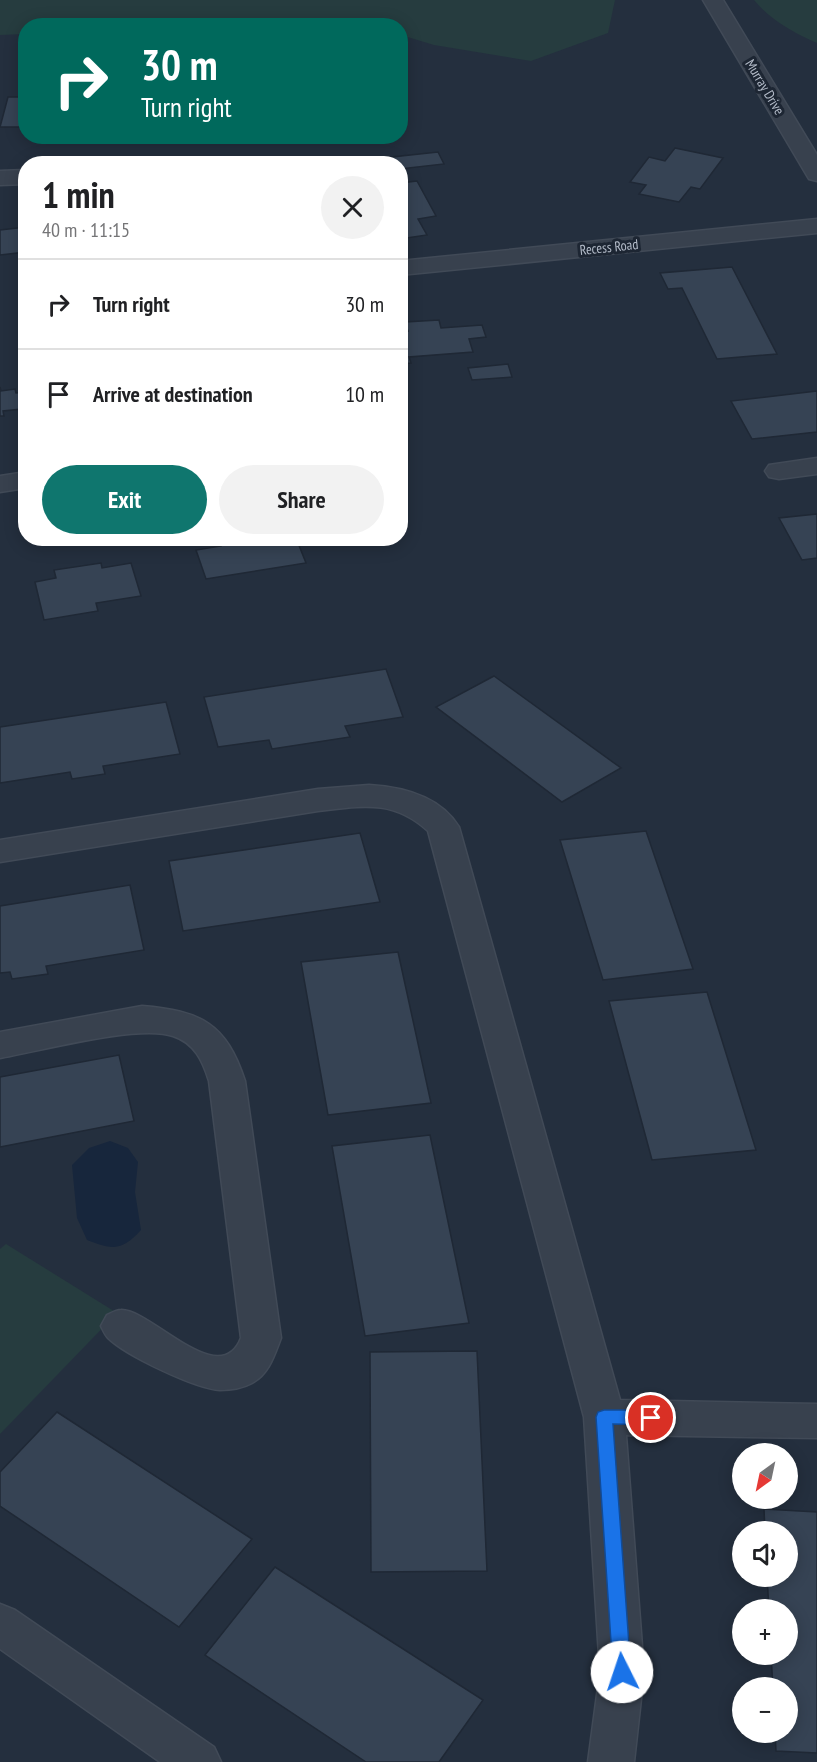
<!DOCTYPE html>
<html lang="en">
<head>
<meta charset="utf-8">
<style>
  body { margin:0; font-family:"PT Sans Narrow",sans-serif; background:#f2f2f2; color:#202124; height:100vh; display:flex; flex-direction:column; font-size:22px; white-space:nowrap }
  * { box-sizing:border-box; margin:0 }
  p { font-size:20px; color:#757577 }
  .icon { flex:none; width:33px; height:33px; fill:none; stroke:currentColor; stroke-width:2; stroke-linecap:round; stroke-linejoin:round }
  .map { position:relative; flex:1; overflow:hidden }
  .drawer { position:absolute; left:18px; top:156px; width:390px; height:390px; display:flex; flex-direction:column; background:#fff; border-radius:24px; box-shadow:0 3px 15px #0003 }
  .drawer>* { flex:none }
  .guide { position:absolute; left:18px; top:18px; width:390px; height:126px; border-radius:24px; box-shadow:0 3px 15px #0003; background:#00695c; color:#fff; overflow:hidden }
  .needle { width:39px; rotate:213deg }
  .fabs { position:absolute; left:732px; top:1443px; display:grid; gap:12px }
  .fabs a { display:grid; place-items:center; width:66px; height:66px; border-radius:50%; background:#fff; box-shadow:0 3px 15px #0003; font-size:30px }
  .pin { position:absolute; display:grid; place-items:center; width:51px; height:51px; color:#fff; margin:-26px; border:3px solid #fff; border-radius:50%; box-shadow:0 2px 6px #0007 }
  .me { position:absolute; width:66px; margin:-33px; rotate:356deg; stroke-linejoin:round; filter:drop-shadow(0 0 4px #0008) }
  .turn { display:flex; align-items:center; gap:21px; height:126px; padding:0 24px; font-size:27px }
  .turn .icon { width:78px; height:78px; stroke-width:2.5 }
  .turn b { display:block; font-size:42px; line-height:51px }
  .round { display:grid; place-items:center; flex:none; width:63px; height:63px; border-radius:32px; background:#f2f2f2 }
  .summary { display:flex; align-items:center; justify-content:space-between; height:102px; padding:0 24px }
  h1 { font-size:36px; font-weight:600; line-height:45px }
  .cta { display:flex; gap:12px; margin-top:auto; padding:12px 24px }
  .cta a { flex:1; height:69px; border-radius:36px; background:#0f766e; color:#fff; font-size:24px; font-weight:600; line-height:69px; text-align:center }
  .cta a+a { background:#f2f2f2; color:#202124 }
  ul { padding:0; list-style:none }
  li { display:flex; align-items:center; gap:18px; height:90px; padding:0 24px; border-top:2px solid #e0e0e0 }
  li div { flex:1 }
  li b { display:block; font-size:22px }
  li em { font-style:normal }
  .map>svg:first-child { display:block }
  .green { fill:#263c3f }
  .water { fill:#17263c }
  .building { fill:#364354; stroke:#1f2835; stroke-width:1.5 }
  .lines { fill:none; stroke-linecap:round; stroke-linejoin:round }
  .minor-casing { stroke:#414a57; stroke-width:3 }
  .minor { fill:#38414e; fill-rule:evenodd }
  .route { fill:#1a73e8; stroke:#114b97; stroke-width:1.5 }
  .labels { text-anchor:middle; stroke-width:6; stroke-linejoin:round; paint-order:stroke }
  .far-street-label { font-size:14px; fill:#b4bcc9; stroke:#1d2633 }
</style>
</head>
<body>
<div class="map">
<svg width="817" height="1762" viewBox="0 0 817 1762">
  <rect width="100%" height="100%" fill="#242f3e"/>
  <g class="green">
    <polygon points="0,0 615,0 608,33 531,61 434,45 401,35 400,26 26,26 25,34 0,35"/>
    <path d="M754,0H817V43C794,33 770,20 754,0Z"/>
    <polygon points="6,1244 117,1313 0,1434 0,1249"/>
  </g>
  <path class="water" d="M110,1141L128,1148L138,1162L135,1192L141,1230C122,1251 112,1250 87,1240L77,1218L72,1165L89,1148Z"/>
  <g class="building">
    <polygon points="8,97 26,97 26,127 0,127"/>
    <polygon points="675,148 723,158 700,189 691,187 679,202 639,194 646,185 630,182 649,157 665,161"/>
    <polygon points="438,152 444,164 400,169 400,164 395,164 392,157"/>
    <polygon points="417,181 436,216 418,219 427,235 400,239 400,183"/>
    <polygon points="26,227 26,252 0,255 0,230"/>
    <polygon points="732,267 777,354 717,359 682,288 668,289 660,273"/>
    <polygon points="439,320 441,328 482,325 486,337 469,339 473,352 409,357 411,363 400,364 400,332 408,331 405,322"/>
    <polygon points="508,364 512,377 472,380 468,368"/>
    <polygon points="0,387 1,391 15,389 16,393 26,392 26,405 21,406 22,409 3,411 4,416 0,416"/>
    <polygon points="817,391 817,432 752,439 731,401"/>
    <polygon points="817,514 817,558 802,560 779,518"/>
    <polygon points="218,538 296,538 306,563 206,579 196,550 221,546"/>
    <polygon points="101,563 102,568 131,563 141,596 96,603 98,611 44,620 35,582 56,578 54,570"/>
    <polygon points="386,669 403,717 345,726 350,737 272,749 269,740 218,747 204,697"/>
    <polygon points="494,676 621,768 562,802 436,707"/>
    <polygon points="166,702 180,754 103,766 105,774 72,779 70,772 0,783 0,727"/>
    <polygon points="646,831 693,969 603,980 560,840"/>
    <polygon points="360,833 380,902 183,931 169,861"/>
    <polygon points="130,885 144,950 46,966 48,974 12,979 10,972 0,973 0,906"/>
    <polygon points="398,952 431,1103 328,1115 301,962"/>
    <polygon points="707,992 756,1150 652,1160 609,1001"/>
    <polygon points="119,1055 134,1121 0,1147 0,1077"/>
    <polygon points="430,1135 469,1323 365,1336 332,1146"/>
    <polygon points="477,1351 487,1571 371,1572 370,1352"/>
    <polygon points="57,1412 252,1539 179,1627 0,1506 0,1472"/>
    <polygon points="764,1509 817,1512 817,1753 776,1751 775,1732 788,1732 788,1688 773,1688 771,1654 788,1654 788,1610 769,1610 767,1576 788,1576 788,1532 765,1532"/>
    <polygon points="275,1567 483,1700 439,1762 366,1762 205,1655"/>
  </g>
  <g class="lines">
    <g class="minor-casing">
      <g id="minor">
        <polygon points="703,0 723,0 817,155 817,181 809,179 806,174"/>
        <polygon points="26,170 26,184 0,185 0,171"/>
        <polygon points="817,219 817,233 400,275 400,261"/>
        <polygon points="817,458 817,474 779,479 769,477 765,471 769,465"/>
        <polygon points="26,472 26,488 0,492 0,476"/>
        <path d="M369,785C403,787 440,796 459,827L620,1400L817,1404V1438L626,1435L644,1672L634,1762H588L600,1672L584,1417L428,831C393,799 362,806 318,811L0,862V840L318,789Z"/>
        <path d="M142,1006C201,1011 226,1023 245,1081L281,1338C274,1356 269,1374 252,1383C243,1388 230,1390 220,1390C196,1389 125,1355 108,1338C105,1335 103,1330 101,1326L107,1315C111,1313 117,1310 121,1310C151,1309 220,1392 241,1338L209,1081C203,1062 195,1043 173,1036C138,1024 40,1051 0,1058V1032Z"/>
        <polygon points="0,1604 15,1610 214,1747 221,1762 160,1762 0,1649"/>
      </g>
    </g>
    <use href="#minor" class="minor"/>
  </g>
  <polygon class="route" points="604,1410 651,1410 657,1413 660,1418 657,1423 651,1425 613,1424 631,1672 629,1679 622,1681 616,1679 613,1672 596,1417 598,1412"/>
  <g class="labels">
    <g class="far-street-label">
      <text transform="translate(765 87) rotate(59)" y="5">Murray Drive</text>
      <text transform="translate(609 247) rotate(-6)" y="5">Recess Road</text>
    </g>
  </g>
</svg>
<div class="fabs">
<a><svg class="needle" viewBox="-14 -14 28 28"><path d="M0-13l5 13h-10z" fill="#e53935"/><path d="M0 13l5-13h-10z" fill="#757577"/></svg></a>
<a><svg class="icon" aria-label="sound" viewBox="0 0 24 24"><path d="M4 9h4l5-4v14l-5-4H4zM17 9q2 3 0 6"/></svg></a>
<a>+</a>
<a>−</a>
</div>
<div class="pin" style="left:651px;top:1418px;background:#d93025"><svg class="icon" aria-label="arrive" viewBox="0 0 24 24"><path d="M6 21V4h12l-3 4 3 4H6"/></svg></div>
<svg class="me" style="left:622px;top:1672px" viewBox="-20 -20 40 40"><circle r="19" fill="#fff"/><path d="M0-13L10 11 0 6-10 11z" fill="#1a73e8"/></svg>
<div class="guide">
<div class="turn"><svg class="icon" aria-label="right" viewBox="0 0 24 24"><path d="M7 20v-9h11M14 6l5 5-5 5"/></svg><div><b>30 m</b>Turn right</div></div>
</div>
<section class="drawer">
<div class="summary"><div><h1>1 min</h1><p>40 m · 11:15</p></div><a class="round"><svg class="icon" aria-label="close" viewBox="0 0 24 24"><path d="M6 6l12 12M18 6L6 18"/></svg></a></div>
<ul>
<li><svg class="icon" aria-label="right" viewBox="0 0 24 24"><path d="M7 20v-9h11M14 6l5 5-5 5"/></svg><div><b>Turn right</b></div><em>30 m</em></li>
<li><svg class="icon" aria-label="arrive" viewBox="0 0 24 24"><path d="M6 21V4h12l-3 4 3 4H6"/></svg><div><b>Arrive at destination</b></div><em>10 m</em></li>
</ul>
<div class="cta"><a>Exit</a><a>Share</a></div>
</section>
</div>
</body>
</html>
